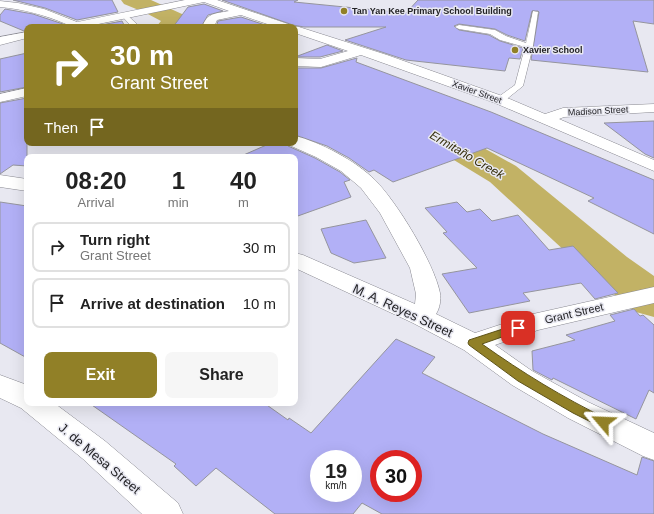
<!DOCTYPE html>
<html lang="en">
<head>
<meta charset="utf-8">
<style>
  body { margin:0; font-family:Arial,sans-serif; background:#f6f6f6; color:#222; height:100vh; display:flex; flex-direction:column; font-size:15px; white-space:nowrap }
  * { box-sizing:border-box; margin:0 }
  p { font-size:13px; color:#767676 }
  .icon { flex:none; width:22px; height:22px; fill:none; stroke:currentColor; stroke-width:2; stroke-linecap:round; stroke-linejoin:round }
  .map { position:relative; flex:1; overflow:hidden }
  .drawer { position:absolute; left:24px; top:154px; width:274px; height:252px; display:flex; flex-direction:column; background:#fff; border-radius:8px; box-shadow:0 4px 16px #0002 }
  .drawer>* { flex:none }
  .guide { position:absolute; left:24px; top:24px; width:274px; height:122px; border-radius:8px; box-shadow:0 4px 16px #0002; background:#918027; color:#fff; overflow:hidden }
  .speed { position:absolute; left:310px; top:450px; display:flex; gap:8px; font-size:20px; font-weight:700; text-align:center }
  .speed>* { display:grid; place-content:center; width:52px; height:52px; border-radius:50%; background:#fff; box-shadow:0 4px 16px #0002; line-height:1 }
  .speed small { font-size:10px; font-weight:400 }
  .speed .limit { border:6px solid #d22; background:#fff; color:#111 }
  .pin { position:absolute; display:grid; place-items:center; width:34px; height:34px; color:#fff; margin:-17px; border-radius:8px; box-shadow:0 2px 6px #0006 }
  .me { position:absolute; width:44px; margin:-22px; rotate:296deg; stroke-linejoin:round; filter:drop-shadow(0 0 3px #0008) }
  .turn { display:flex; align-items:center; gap:14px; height:84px; padding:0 20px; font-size:18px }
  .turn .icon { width:52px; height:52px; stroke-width:2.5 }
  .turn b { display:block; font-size:28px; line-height:34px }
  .then { display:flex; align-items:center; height:38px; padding:0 20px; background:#0003; gap:8px; font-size:15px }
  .eta { display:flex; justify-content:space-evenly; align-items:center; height:68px; text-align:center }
  .eta b { font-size:24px; font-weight:600; line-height:28px }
  .cta { display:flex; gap:8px; margin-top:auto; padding:8px 20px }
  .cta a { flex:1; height:46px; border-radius:8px; background:#918027; color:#fff; font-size:16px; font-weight:600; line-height:46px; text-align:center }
  .cta a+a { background:#f6f6f6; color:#222 }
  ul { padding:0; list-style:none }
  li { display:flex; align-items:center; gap:12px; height:50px; margin:0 8px 6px; padding:0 12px; border:2px solid #e0e0e0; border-radius:8px }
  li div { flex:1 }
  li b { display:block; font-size:15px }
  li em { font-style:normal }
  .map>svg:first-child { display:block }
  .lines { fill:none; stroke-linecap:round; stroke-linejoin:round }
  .river { fill:#c2b265; fill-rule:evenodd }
  .building { fill:#b2b0f6; stroke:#95959d; fill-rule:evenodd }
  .service-casing { stroke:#898991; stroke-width:1 }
  .minor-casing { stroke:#898991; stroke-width:1 }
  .service { fill:#fff; fill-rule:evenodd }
  .minor { fill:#fff; fill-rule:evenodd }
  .route { fill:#918027; stroke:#5e5319 }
  .poi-dot { fill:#918027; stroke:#e8e8f1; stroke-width:1.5 }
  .labels { text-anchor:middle; stroke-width:3; stroke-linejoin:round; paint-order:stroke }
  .far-poi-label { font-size:9px; font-weight:bold; fill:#232326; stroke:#e8e8f1; text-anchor:start }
  .far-street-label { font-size:9px; fill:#232326; stroke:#e8e8f1 }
  .street-label { font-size:11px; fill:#232326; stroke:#e8e8f1 }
  .water-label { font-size:12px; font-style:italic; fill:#352e0b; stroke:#e8e8f1 }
  .near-street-label { font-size:13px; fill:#232326; stroke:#e8e8f1 }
</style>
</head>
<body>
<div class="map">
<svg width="654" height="514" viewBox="0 0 654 514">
  <rect width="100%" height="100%" fill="#e8e8f1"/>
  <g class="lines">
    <g class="river">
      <polygon points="121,0 151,0 182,14 185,19 180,27 156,27 161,21 146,13 124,4"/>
      <polygon points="414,117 450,129 516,166 627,257 654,276 654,317 636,312 593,277 490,182 426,143 402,134 397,127 402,120"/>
    </g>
  </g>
  <g class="building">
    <polygon points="13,0 112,0 118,12 77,20 45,8"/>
    <polygon points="222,0 298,0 294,2 406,13 418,0 654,0 654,24 633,21 648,72 531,60 539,12 538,11 532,11 525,41 507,35 495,29 459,24 454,26 459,30 489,35 500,41 523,48 520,59 509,58 505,71 406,60 345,40 386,27 304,27 293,25"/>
    <polygon points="204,4 223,11 208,15 201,27 173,27 188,7"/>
    <polygon points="5,9 33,14 63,24 61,27 27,27 27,31 24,31 0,21 0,15"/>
    <polygon points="241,17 271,27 216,27 218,21"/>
    <polygon points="122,21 125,27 91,27"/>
    <polygon points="327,45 343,51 320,57 295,57"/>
    <polygon points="27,53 27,87 0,92 0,59"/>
    <polygon points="357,58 356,62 491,112 654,180 654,234 588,201 594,198 487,148 393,182 374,170 369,172 349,158 327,146 295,135 295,68 321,68"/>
    <polygon points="27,98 27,166 13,165 0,174 0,103"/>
    <polygon points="654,121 654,158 645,154 604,123"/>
    <polygon points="271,143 287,143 288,146 315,158 340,172 350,180 344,182 351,197 295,217 295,157 239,157"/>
    <polygon points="0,202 27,206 27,358 0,343"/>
    <polygon points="457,202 467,212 480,209 492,221 518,215 549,250 573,246 618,293 595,299 581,283 523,293 530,301 469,313 442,274 477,268 443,233 447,232 425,208"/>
    <polygon points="366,220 386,258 354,263 331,253 321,229"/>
    <polygon points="634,309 640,316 643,315 654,325 654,393 649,390 636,419 553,378 552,380 533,370 532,351 575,340 566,335 615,321 610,315"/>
    <path d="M396,339L435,357L422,373L543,434L637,475L642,457L654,461V514H382L362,503L353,514H275L216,468L196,486L174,466L176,464L89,403H264L288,420L289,418L311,433ZM319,459H353V493H319ZM379,459H413V493H379Z"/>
  </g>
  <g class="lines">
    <g class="service-casing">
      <g id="service">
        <polygon points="533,11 538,12 533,46 523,86 503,102 497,102 495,100 497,98 515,85 525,47 500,40 490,34 459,29 455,27 459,25 495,30 506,36 526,43"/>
        <polygon points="124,13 126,14 140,27 132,27 121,15"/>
      </g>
    </g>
    <g class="minor-casing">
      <g id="minor">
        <path d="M185,0H217L291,25L292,26L299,27L387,55L505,97L545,114L563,108L654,104V112L564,117L559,119L654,160V171L495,103L361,55L321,67L295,66V58L320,59L348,51L295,33V27H276L241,15L217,20L214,27H202C208,12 215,14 229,11L204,2L84,27H62L66,24C45,15 23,9 0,7V1L18,3L44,9L77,22Z"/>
        <polygon points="27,32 27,38 0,45 0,37"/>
        <polygon points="27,88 27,96 0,102 0,94"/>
        <path d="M295,136C320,142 356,161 375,180C397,202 434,263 440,293C441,300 440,308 436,314L475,333L533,314L654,287V303L538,330L495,345L532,371L588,402L654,433V460L643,456L568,418L512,385L464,350L413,323L295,268V253L303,255L415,304L416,294L410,268L380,213L361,188L341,171L316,157L289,145L288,143H295Z"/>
        <polygon points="0,175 27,179 27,191 0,187"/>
        <polygon points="0,375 27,385 27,403 54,403 105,441 178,503 183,514 142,514 83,459 21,408 0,398"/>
      </g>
    </g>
    <use href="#service" class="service"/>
    <use href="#minor" class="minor"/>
  </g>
  <path class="route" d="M518,324L522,325L523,328L522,330L482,344C523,373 562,397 607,419L609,422L607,426L603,427L599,426L573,413L518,381L469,345L468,343L469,340Z"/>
  <g class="poi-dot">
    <circle cx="344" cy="11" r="4"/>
    <circle cx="515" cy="50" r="4"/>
  </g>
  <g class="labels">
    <g class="far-poi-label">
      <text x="352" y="14">Tan Yan Kee Primary School Building</text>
      <text x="523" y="53">Xavier School</text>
    </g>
    <g class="far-street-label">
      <text transform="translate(477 92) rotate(20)" y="3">Xavier Street</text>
      <text transform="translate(598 111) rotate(-3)" y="3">Madison Street</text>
    </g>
    <g class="street-label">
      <text transform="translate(574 313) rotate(-13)" y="4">Grant Street</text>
    </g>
    <g class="water-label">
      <text transform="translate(467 155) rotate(30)" y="4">Ermitaño Creek</text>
    </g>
    <g class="near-street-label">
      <text transform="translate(403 310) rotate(25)" y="5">M. A. Reyes Street</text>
      <text transform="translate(100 458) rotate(40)" y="5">J. de Mesa Street</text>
    </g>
  </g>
</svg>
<div class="speed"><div>19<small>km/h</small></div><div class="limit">30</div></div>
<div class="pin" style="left:518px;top:328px;background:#d93025"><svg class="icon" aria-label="arrive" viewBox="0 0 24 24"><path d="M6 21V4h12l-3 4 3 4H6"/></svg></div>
<svg class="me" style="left:603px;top:422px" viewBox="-20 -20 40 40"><path d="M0-17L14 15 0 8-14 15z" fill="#918027" stroke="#fff" stroke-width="4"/></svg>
<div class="guide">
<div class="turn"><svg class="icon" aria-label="right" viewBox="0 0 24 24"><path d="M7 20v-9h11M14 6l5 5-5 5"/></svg><div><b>30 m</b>Grant Street</div></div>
<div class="then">Then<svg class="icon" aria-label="arrive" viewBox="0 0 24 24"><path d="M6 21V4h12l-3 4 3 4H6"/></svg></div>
</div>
<section class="drawer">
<div class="eta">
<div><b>08:20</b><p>Arrival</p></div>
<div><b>1</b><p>min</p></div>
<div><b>40</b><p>m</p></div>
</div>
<ul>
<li><svg class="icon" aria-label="right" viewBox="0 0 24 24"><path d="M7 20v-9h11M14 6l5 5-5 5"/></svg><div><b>Turn right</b><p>Grant Street</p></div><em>30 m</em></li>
<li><svg class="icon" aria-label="arrive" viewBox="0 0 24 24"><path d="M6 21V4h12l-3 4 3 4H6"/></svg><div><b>Arrive at destination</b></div><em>10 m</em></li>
</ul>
<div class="cta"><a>Exit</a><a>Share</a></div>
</section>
</div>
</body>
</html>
